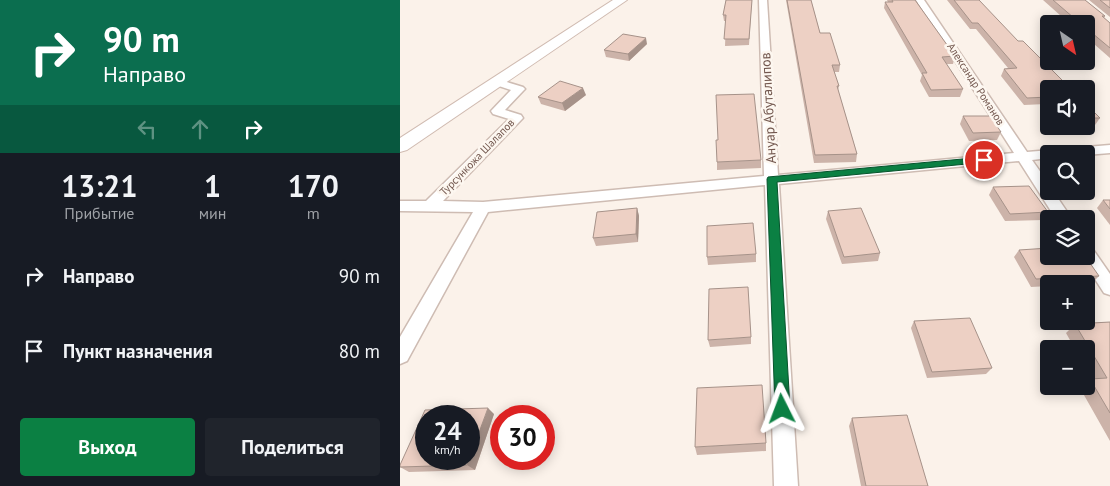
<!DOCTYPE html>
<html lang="ru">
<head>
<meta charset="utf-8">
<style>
  body { margin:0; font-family:"PT Sans",sans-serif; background:#20242c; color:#f1f3f6; height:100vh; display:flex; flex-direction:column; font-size:19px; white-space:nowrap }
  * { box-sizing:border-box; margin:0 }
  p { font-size:16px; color:#9ea1a6 }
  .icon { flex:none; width:28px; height:28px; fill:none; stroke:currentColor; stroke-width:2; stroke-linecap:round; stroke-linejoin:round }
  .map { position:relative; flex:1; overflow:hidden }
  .sheet { display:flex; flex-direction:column; background:#171b24; width:400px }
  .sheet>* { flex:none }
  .guide { background:#0b6e4f; color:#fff; overflow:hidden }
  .needle { width:32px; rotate:146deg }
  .tools { position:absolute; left:640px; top:15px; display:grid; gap:10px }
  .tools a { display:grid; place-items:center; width:55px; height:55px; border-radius:5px; background:#171b24; box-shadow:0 2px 12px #0003; font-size:25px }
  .speed { position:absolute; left:15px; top:405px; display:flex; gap:10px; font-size:25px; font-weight:700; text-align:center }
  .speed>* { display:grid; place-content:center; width:65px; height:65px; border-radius:50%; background:#171b24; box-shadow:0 2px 12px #0003; line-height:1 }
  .speed small { font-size:12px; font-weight:400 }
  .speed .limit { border:8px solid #d22; background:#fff; color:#111 }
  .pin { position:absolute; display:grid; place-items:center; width:42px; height:42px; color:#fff; margin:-21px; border:2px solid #fff; border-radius:50%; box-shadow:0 1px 5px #0007 }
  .me { position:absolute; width:55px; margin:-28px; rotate:357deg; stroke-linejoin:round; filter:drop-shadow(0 0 4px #0008) }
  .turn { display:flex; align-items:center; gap:18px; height:105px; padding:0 20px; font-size:22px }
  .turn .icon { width:65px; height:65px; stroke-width:2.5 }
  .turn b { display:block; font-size:35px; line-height:42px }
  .lanes { display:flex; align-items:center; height:48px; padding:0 20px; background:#0003; justify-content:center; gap:25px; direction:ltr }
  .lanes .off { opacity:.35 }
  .eta { display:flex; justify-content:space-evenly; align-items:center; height:85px; text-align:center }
  .eta b { font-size:30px; font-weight:600; line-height:35px }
  .action { display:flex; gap:10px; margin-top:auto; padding:10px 20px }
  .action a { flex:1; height:58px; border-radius:5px; background:#0b8043; color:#fff; font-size:20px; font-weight:600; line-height:58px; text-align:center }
  .action a+a { background:#20242c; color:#f1f3f6 }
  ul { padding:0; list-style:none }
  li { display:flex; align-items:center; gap:15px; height:75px; padding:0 20px }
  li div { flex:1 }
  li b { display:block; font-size:19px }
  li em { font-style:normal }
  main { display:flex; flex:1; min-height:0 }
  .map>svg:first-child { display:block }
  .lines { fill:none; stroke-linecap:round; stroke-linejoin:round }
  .street-casing { stroke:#cebcb3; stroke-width:3 }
  .secondary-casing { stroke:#d0bbb1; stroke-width:2 }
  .street { fill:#fff; fill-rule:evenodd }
  .secondary { fill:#fff; fill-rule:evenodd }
  .wall { fill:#ccb3a9 }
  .shaded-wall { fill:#a69289 }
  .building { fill:#edd0c4; stroke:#a69289; fill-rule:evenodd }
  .route { fill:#0b8043; stroke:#07532c }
  .labels { text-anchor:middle; stroke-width:5; stroke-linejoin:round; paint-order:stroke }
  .far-street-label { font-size:11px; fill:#73584f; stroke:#fdf7f0 }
  .street-label { font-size:14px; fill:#73584f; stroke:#fdf7f0 }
</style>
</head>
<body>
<main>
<section class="sheet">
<div class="guide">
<div class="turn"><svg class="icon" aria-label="right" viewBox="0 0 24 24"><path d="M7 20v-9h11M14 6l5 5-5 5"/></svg><div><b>90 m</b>Направо</div></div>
<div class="lanes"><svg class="icon off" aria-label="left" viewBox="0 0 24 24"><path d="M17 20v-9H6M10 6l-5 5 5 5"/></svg><svg class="icon off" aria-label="ahead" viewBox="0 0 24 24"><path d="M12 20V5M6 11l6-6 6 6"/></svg><svg class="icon" aria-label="right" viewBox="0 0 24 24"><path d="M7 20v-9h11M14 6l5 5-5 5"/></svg></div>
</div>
<div class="eta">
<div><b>13:21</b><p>Прибытие</p></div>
<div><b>1</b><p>мин</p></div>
<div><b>170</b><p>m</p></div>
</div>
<ul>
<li><svg class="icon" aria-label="right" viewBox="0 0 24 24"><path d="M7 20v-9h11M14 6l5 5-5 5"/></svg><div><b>Направо</b></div><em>90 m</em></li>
<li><svg class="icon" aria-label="arrive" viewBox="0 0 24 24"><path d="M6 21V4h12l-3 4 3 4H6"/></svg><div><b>Пункт назначения</b></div><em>80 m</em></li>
</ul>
<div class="action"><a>Выход</a><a>Поделиться</a></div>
</section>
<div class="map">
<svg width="710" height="486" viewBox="0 0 710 486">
  <rect width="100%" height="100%" fill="#fbf2ea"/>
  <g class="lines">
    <g class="street-casing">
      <g id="street">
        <polygon points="359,0 367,0 378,175 614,153 516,0 524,0 627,152 710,145 710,153 686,155 649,154 649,158 632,160 649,184 649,191 653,191 672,219 656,219 619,161 379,184 398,486 374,486 365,185 88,212 7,361 0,364 0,337 73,212 0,211 0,201 26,201 109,119 93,114 91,111 111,90 93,84 91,82 93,80 97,79 123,87 125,89 123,91 105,110 121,115 123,118 43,201 83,202 364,176"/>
        <polygon points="686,246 692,248 710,274 710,295 704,293 680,256 686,256"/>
      </g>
    </g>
    <g class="secondary-casing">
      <polygon id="secondary" points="213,0 227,0 7,150 0,152 0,138"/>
    </g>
    <use href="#street" class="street"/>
    <use href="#secondary" class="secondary"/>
  </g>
  <g class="wall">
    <polygon points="326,0 352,0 349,45 325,46 326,21 324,21 323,15"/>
    <polygon points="386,0 411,0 420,33 440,65 439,72 434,72 439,86 438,90 457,154 456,162 414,163"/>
    <polygon points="487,0 515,0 555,56 553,64 546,64 563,89 560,97 529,97 520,81 522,75 484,8 485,2 488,2"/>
    <polygon points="547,0 579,0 649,89 649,108 646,104 624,105 601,76 604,69 608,68 576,29 570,29"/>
    <polygon points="643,0 685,0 705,16 704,18 710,23 710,58 686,37 686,24 670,24"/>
    <polygon points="689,0 710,0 710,17"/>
    <polygon points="247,44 229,61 206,57 204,50"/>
    <polygon points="186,95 165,111 141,104 138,97"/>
    <polygon points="686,104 700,118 695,125 686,125"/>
    <polygon points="563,116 601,132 597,140 569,141 560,124"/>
    <polygon points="361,160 361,168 317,170 317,162"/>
    <polygon points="593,187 648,212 643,220 605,221 589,195"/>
    <polygon points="703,200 710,200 710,225 697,208"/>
    <polygon points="237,208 239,216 238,242 196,246 193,238"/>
    <polygon points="428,211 480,253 478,261 442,264 426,219"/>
    <polygon points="619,250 699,276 692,283 649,284 649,286 631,287 614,257"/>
    <polygon points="356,254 356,262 308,265 307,257"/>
    <polygon points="514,321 592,368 586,374 527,378 511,328"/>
    <polygon points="710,322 710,441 680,388 681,386 686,386 686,382 690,379 692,379 686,369 686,349 675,349 666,333 675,324"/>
    <polygon points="351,337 351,344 310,347 308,340"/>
    <polygon points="94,414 75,470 9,472 0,467 0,465"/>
    <polygon points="452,418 528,486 461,486 449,426"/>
    <polygon points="366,443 366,451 297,455 295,447"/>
  </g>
  <g class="shaded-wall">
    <polygon points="246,38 247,44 229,61 228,54"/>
    <polygon points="183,88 186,95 165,111 162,103"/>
    <polygon points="237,208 239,216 238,242 236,234"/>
    <polygon points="88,408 94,414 75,470 67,465"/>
  </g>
  <g class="building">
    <polygon points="326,0 352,0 349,39 324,39 326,15 323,15"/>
    <polygon points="387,0 411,0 420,33 430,33 440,65 432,65 439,86 437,86 457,154 415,155"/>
    <polygon points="492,0 515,0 555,56 542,57 563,89 531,90 522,73 527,73 485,2 493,2"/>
    <polygon points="554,0 579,0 618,41 623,41 671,89 649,89 649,97 627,98 604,69 617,68 578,23 572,23"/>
    <polygon points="653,0 685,0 705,16 702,16 710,23 710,48 686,28 686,24 681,24"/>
    <polygon points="700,0 710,0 710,8"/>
    <polygon points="223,34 246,38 228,54 204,50"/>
    <polygon points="160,81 183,88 162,103 138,97"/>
    <polygon points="354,94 361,160 317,162 316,140 318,140 316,95"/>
    <polygon points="686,104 700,118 686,118"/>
    <polygon points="563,116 590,116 601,132 573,133"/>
    <polygon points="629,186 648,212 610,214 593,187"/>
    <polygon points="703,200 710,200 710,209"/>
    <polygon points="237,208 236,234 193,238 197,212"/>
    <polygon points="461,208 480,253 444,257 428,211"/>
    <polygon points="353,223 356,254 307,257 307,226"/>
    <polygon points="649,248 649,256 685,256 699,276 636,279 619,250"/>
    <polygon points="348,287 351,337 308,340 309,289"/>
    <polygon points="570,318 592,368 532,372 514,321"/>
    <polygon points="710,322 710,413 690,379 707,378 675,324"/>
    <polygon points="362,385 366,443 295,447 297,388"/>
    <path d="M88,408L67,465L0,467V465L25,410ZM26,416H69V459H26Z"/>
    <polygon points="507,415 528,486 466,486 452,418"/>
  </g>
  <polygon class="route" points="584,157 588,158 588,162 377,182 390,409 388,415 382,417 377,415 375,409 367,179 368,177"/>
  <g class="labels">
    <g class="far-street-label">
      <text transform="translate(576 84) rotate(57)" y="4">Александр Романов</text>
      <text transform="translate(77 157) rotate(-46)" y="4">Турсункожа Шалапов</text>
    </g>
    <g class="street-label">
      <text transform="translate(368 108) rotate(-93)" y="5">Ануар Абуталипов</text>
    </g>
  </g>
</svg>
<div class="tools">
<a><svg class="needle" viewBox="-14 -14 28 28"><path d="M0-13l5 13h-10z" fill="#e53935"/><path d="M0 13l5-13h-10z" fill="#9ea1a6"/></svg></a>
<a><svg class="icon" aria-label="sound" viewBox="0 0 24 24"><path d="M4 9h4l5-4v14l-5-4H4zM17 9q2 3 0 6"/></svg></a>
<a><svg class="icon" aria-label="search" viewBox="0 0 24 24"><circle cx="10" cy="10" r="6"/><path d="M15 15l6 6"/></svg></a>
<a><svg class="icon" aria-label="layers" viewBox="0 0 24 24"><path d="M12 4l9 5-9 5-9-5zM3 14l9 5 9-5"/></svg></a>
<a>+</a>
<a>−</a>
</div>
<div class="speed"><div>24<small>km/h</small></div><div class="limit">30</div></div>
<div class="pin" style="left:584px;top:160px;background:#d93025"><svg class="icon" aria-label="arrive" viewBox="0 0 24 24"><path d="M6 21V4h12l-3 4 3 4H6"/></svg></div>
<svg class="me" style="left:382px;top:409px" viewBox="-20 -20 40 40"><path d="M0-17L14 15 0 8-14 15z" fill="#0b8043" stroke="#fff" stroke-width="4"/></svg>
</div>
</main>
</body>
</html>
